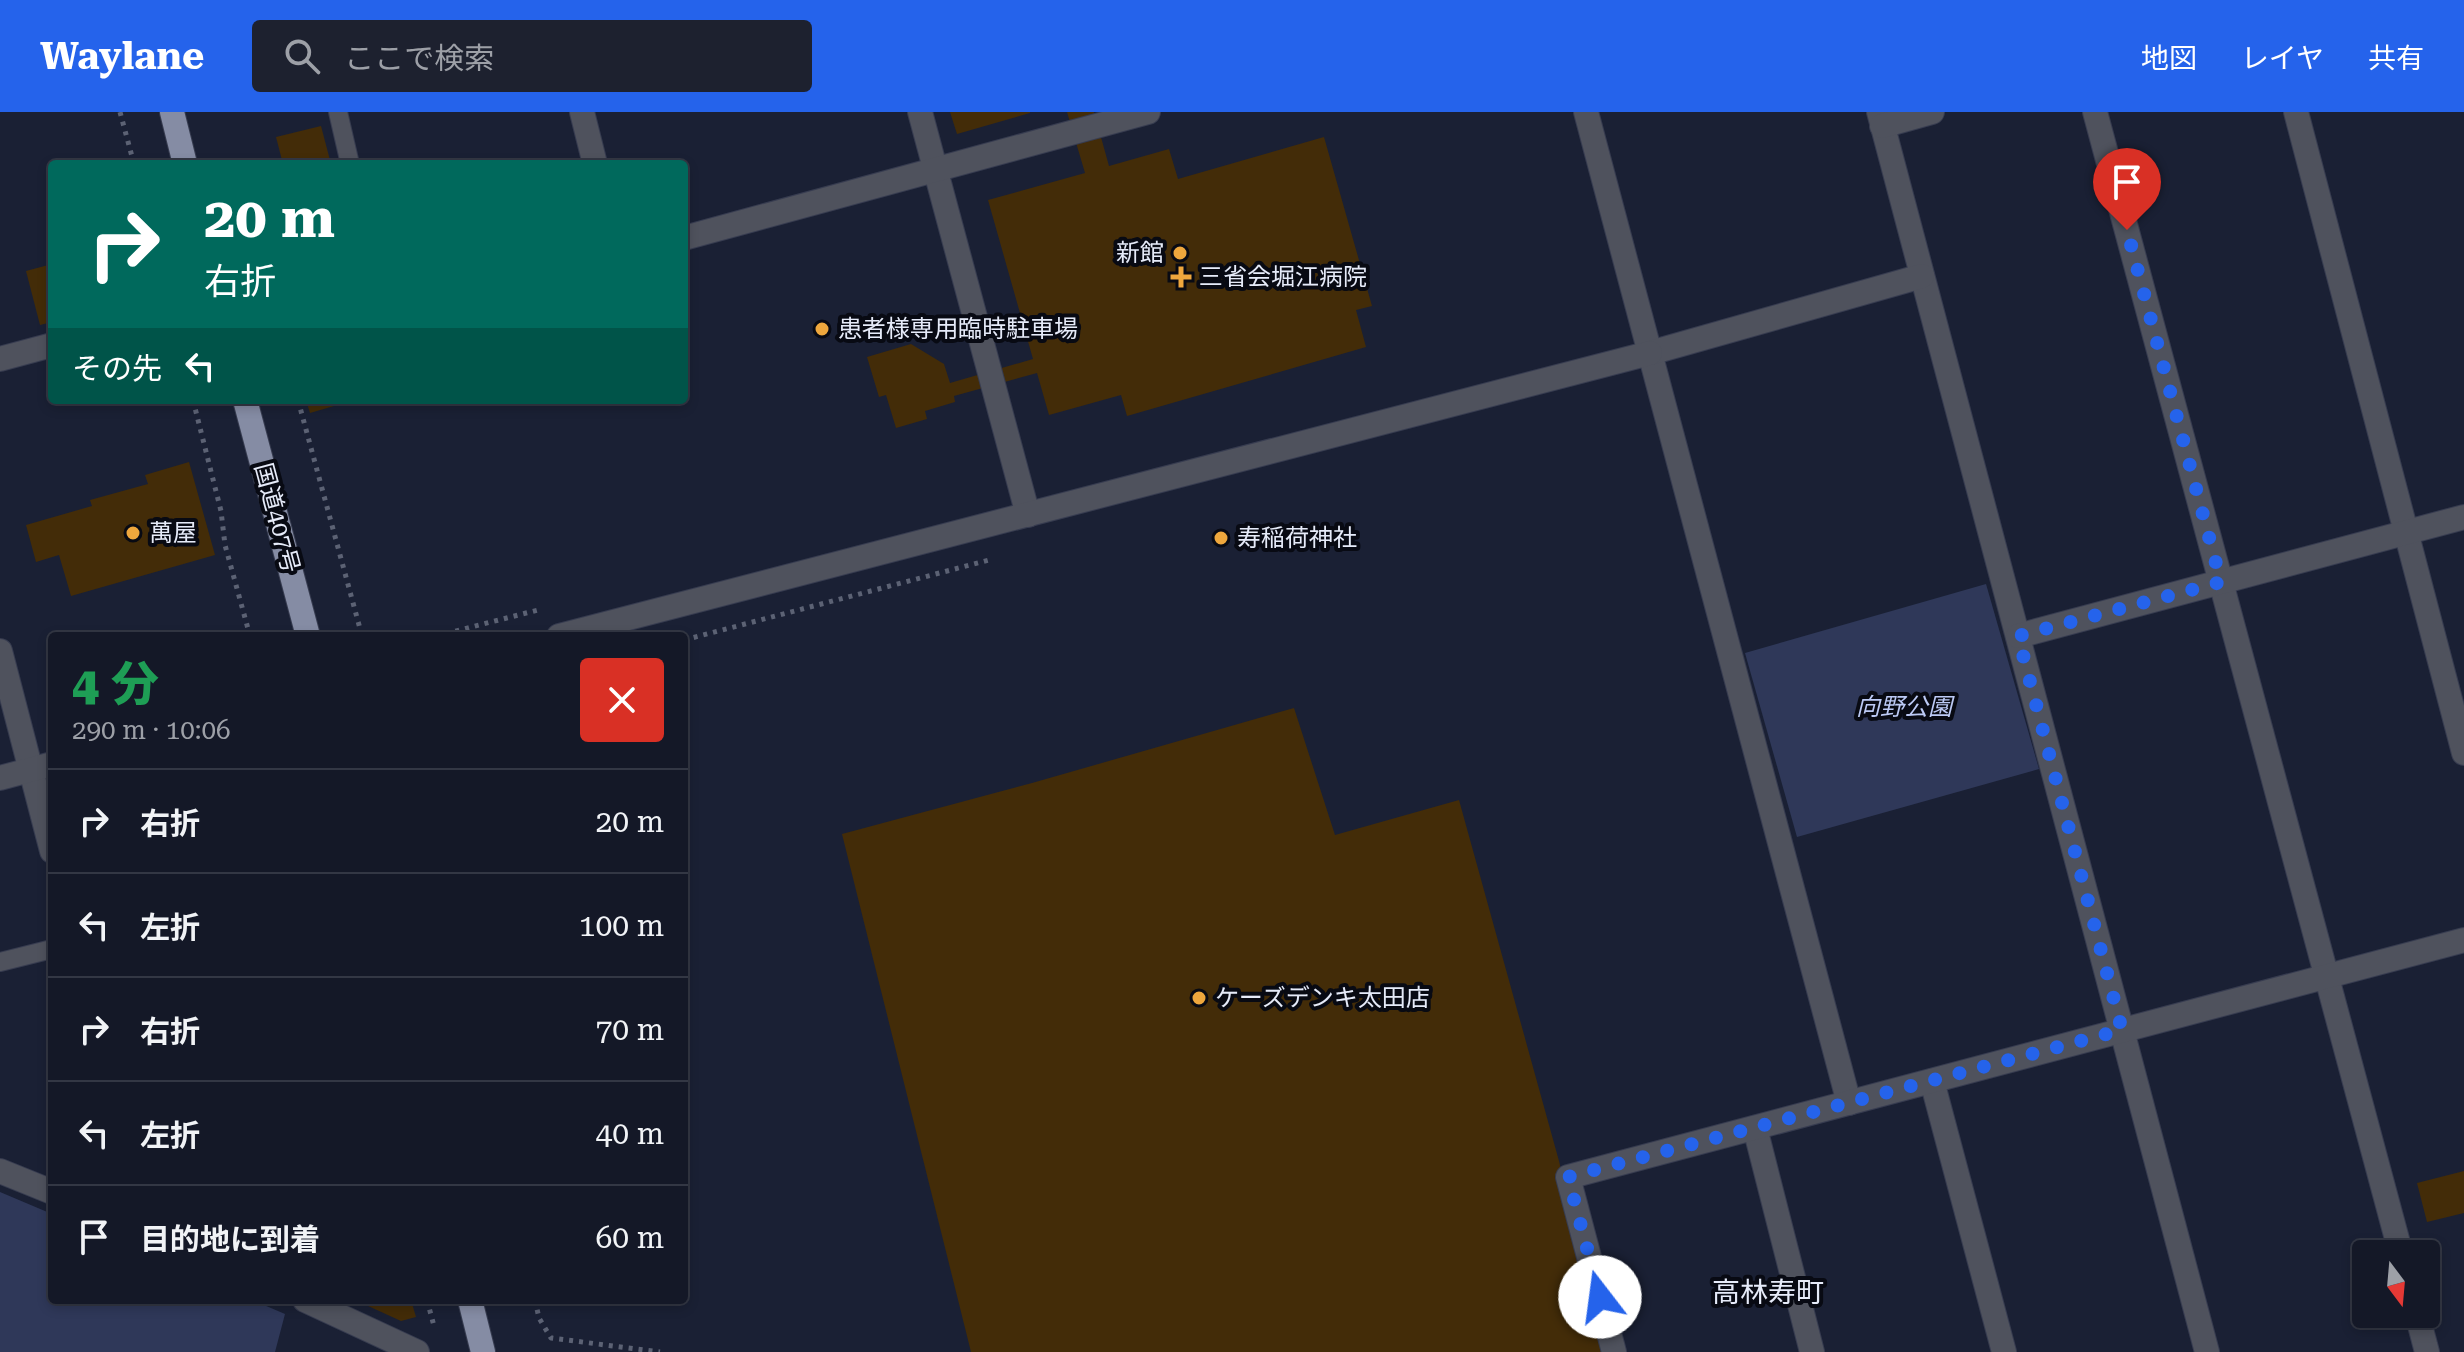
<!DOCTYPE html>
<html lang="ja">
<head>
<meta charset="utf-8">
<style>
  body { margin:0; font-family:"Roboto Serif","Noto Sans JP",serif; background:#1d212f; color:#f1f3f6; height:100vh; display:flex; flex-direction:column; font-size:30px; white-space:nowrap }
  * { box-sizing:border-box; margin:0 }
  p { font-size:26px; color:#9da0a7 }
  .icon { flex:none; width:44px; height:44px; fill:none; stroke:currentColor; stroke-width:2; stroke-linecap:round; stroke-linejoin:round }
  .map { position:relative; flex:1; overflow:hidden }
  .details { position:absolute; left:48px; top:520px; width:640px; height:672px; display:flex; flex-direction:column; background:#141827; border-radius:8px; box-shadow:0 4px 12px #0003,0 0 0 2px #333744 }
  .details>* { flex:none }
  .guide { position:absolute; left:48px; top:48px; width:640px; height:244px; border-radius:8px; box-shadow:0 4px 12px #0003,0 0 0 2px #333744; background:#00695c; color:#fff; overflow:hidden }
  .needle { width:52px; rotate:164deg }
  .tools { position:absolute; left:2352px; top:1128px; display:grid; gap:16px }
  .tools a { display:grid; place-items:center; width:88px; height:88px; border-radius:8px; background:#141827; box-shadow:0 4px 12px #0003,0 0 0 2px #333744; font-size:40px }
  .pin { position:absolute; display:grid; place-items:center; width:68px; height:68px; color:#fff; margin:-82px -34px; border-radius:50% 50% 50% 0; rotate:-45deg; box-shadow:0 0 8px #0007 }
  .pin .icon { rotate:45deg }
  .me { position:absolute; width:88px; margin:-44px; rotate:345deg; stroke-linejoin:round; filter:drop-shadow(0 0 6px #0008) }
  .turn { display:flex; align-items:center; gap:28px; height:168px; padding:0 24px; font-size:36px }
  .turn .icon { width:104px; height:104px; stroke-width:2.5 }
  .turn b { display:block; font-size:56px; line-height:68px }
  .then { display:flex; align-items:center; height:76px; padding:0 24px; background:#0003; gap:16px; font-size:30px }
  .round { display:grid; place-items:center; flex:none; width:84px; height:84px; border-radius:8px; background:#1d212f }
  .overview { display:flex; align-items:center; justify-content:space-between; height:136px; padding:0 24px }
  h1 { font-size:48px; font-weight:800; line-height:60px; color:#1e9e55 }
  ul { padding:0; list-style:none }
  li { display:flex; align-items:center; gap:24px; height:104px; padding:0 24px; border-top:2px solid #333744 }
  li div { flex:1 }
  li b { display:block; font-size:30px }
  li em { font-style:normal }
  header { display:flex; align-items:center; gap:48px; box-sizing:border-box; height:112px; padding:0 40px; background:#2563eb; color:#fff }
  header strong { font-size:38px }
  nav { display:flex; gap:44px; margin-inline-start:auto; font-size:28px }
  .search { width:560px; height:72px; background:#1d212f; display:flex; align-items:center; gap:20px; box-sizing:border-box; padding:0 28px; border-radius:8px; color:#9da0a7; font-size:30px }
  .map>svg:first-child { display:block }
  .green { fill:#2f3859 }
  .building { fill:#432c08 }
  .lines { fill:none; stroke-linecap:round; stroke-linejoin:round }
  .service-casing { stroke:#373c50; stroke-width:20 }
  .minor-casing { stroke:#373c50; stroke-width:26 }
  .tertiary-casing { stroke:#373c50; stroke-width:26 }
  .trunk-casing { stroke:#373c50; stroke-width:26 }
  .path { stroke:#5c6274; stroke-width:5; stroke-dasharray:4 6; stroke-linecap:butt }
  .service { stroke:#4f525d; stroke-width:18 }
  .minor { stroke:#4f525d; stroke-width:24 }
  .tertiary { stroke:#4f525d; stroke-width:24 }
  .trunk { stroke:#858ca4; stroke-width:24 }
  .route { stroke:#2563eb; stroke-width:14; stroke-dasharray:0 25.2 }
  .poi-dot { fill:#eea73d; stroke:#080a13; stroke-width:3 }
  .labels { text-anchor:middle; stroke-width:8; stroke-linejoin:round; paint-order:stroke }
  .poi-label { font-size:24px; fill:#e6ebf9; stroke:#080a13; text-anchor:start }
  .street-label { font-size:24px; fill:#e6ebf9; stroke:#080a13 }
  .park-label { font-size:24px; font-style:italic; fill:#bccaf5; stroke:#080a13 }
  .quarter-label { font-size:28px; fill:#e6ebf9; stroke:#080a13 }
</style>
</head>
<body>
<header>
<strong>Waylane</strong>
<div class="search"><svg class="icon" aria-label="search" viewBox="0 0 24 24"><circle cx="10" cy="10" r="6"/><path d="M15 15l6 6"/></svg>ここで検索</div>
<nav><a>地図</a><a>レイヤ</a><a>共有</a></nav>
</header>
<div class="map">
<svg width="2464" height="1240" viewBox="0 0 2464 1240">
  <rect width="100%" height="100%" fill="#1a2034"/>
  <g class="green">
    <polygon points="1986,472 2039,657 1797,725 1745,541"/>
    <polygon points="0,1080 52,1102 52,1188 252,1188 285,1202 275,1240 0,1240"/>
  </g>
  <g class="building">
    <polygon points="950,0 1030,0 1030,1 957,22"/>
    <polygon points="1067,0 1094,0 1109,54 1169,37 1178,67 1324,25 1372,194 1356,198 1366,235 1127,304 1121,283 1049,303 1037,261 954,284 955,290 925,299 927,307 896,316 886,283 879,285 867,245 911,232 944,252 950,271 1033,247 988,88 1085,61"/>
    <polygon points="321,14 331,52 283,52 276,25"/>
    <polygon points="52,152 52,210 40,213 26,159"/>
    <polygon points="306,288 351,288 351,289 310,301"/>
    <polygon points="189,350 215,443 71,484 59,443 36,450 26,413 92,394 90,388 148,372 145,363"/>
    <polygon points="1294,596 1335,723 1459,688 1559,1049 1603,1240 971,1240 842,722 1032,671"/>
    <polygon points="2464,1059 2464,1101 2427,1110 2417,1071"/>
    <polygon points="355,1188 411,1188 416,1205 401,1209"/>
  </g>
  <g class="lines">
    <g class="service-casing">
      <g id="service">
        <polyline points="338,0 350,52"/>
        <polyline points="0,850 52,837"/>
      </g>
    </g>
    <g class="minor-casing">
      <g id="minor">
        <polyline points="582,0 595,52"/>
        <polyline points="920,0 1028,403"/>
        <polyline points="1586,0 1849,991"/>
        <polyline points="1879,0 2207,1240"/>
        <polyline points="2095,0 2401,1142"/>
        <polyline points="2296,0 2464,641"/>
        <polyline points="1882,14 1932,0"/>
        <polyline points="684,126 1148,0"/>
        <polyline points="1650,241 1922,164"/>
        <polyline points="0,247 52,233"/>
        <polyline points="2018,524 2464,405"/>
        <polyline points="0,539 52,739"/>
        <polyline points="0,666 52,652"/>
        <polyline points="1932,969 2004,1240"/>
        <polyline points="1755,1016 1812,1240"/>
        <polyline points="0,1059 52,1080"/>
        <polyline points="305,1188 417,1240"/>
        <polyline points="2417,1202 2427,1240"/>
        <polyline points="1614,1240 1568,1065 2464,828"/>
      </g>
    </g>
    <g class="tertiary-casing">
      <polyline id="tertiary" points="559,524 1650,241"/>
    </g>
    <g class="trunk-casing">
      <g id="trunk">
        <polyline points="172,0 185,52"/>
        <polyline points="245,288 308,524"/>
        <polyline points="470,1188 483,1240"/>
      </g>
    </g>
    <g class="path">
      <polyline points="120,0 134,52"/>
      <polyline points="193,288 221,399 225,433 250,524"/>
      <polyline points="298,288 362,524"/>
      <polyline points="436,524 542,497"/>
      <polyline points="684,528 989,448"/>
      <polyline points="427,1188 434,1214"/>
      <polyline points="535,1188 539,1206 551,1226 660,1240"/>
    </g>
    <use href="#service" class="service"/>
    <use href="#minor" class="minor"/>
    <use href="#tertiary" class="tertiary"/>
    <use href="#trunk" class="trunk"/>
  </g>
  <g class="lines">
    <polyline class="route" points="1600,1185 1568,1065 2122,918 2018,524 2221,470 2127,118"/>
  </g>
  <g class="poi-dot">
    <circle cx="1180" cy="141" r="8"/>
    <path d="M1177 153h8v8h8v8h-8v8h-8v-8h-8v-8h8z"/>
    <circle cx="822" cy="217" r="8"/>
    <circle cx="133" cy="421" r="8"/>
    <circle cx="1221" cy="426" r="8"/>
    <circle cx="1199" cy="886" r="8"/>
  </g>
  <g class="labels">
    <g class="poi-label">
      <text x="1164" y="149" text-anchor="end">新館</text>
      <text x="1199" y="173">三省会堀江病院</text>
      <text x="838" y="225">患者様専用臨時駐車場</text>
      <text x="149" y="429">萬屋</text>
      <text x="1237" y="434">寿稲荷神社</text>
      <text x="1215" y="894">ケーズデンキ太田店</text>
    </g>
    <g class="street-label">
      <text transform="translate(277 406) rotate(75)" y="8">国道407号</text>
    </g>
    <g class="park-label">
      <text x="1904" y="603">向野公園</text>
    </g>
    <g class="quarter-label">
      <text x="1768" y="1190">高林寿町</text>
    </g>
  </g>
</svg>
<div class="tools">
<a><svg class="needle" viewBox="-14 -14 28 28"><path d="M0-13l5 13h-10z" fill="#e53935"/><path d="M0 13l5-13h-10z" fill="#9da0a7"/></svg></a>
</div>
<div class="pin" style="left:2127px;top:118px;background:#d93025"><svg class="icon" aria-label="arrive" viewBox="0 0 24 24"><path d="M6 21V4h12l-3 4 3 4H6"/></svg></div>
<svg class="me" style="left:1600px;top:1185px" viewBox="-20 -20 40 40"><circle r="19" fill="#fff"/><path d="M0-13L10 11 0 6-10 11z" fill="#2563eb"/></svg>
<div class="guide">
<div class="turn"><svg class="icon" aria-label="right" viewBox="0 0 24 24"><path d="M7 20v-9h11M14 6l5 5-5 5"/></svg><div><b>20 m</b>右折</div></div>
<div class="then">その先<svg class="icon" aria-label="left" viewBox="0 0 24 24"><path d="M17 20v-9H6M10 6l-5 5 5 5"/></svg></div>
</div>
<section class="details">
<div class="overview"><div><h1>4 分</h1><p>290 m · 10:06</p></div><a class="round" style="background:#d93025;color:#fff"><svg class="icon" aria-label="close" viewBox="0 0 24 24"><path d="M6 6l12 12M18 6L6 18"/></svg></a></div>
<ul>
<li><svg class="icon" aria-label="right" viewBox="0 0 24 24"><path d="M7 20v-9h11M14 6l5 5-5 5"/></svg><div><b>右折</b></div><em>20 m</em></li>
<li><svg class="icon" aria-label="left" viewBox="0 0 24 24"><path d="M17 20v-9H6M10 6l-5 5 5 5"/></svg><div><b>左折</b></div><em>100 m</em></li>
<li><svg class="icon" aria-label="right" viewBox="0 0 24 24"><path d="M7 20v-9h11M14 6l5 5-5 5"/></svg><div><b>右折</b></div><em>70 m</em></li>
<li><svg class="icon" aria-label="left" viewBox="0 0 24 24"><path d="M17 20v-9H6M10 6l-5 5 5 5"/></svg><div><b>左折</b></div><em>40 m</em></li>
<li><svg class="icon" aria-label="arrive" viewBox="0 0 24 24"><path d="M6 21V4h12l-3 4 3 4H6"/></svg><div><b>目的地に到着</b></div><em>60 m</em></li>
</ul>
</section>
</div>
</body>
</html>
